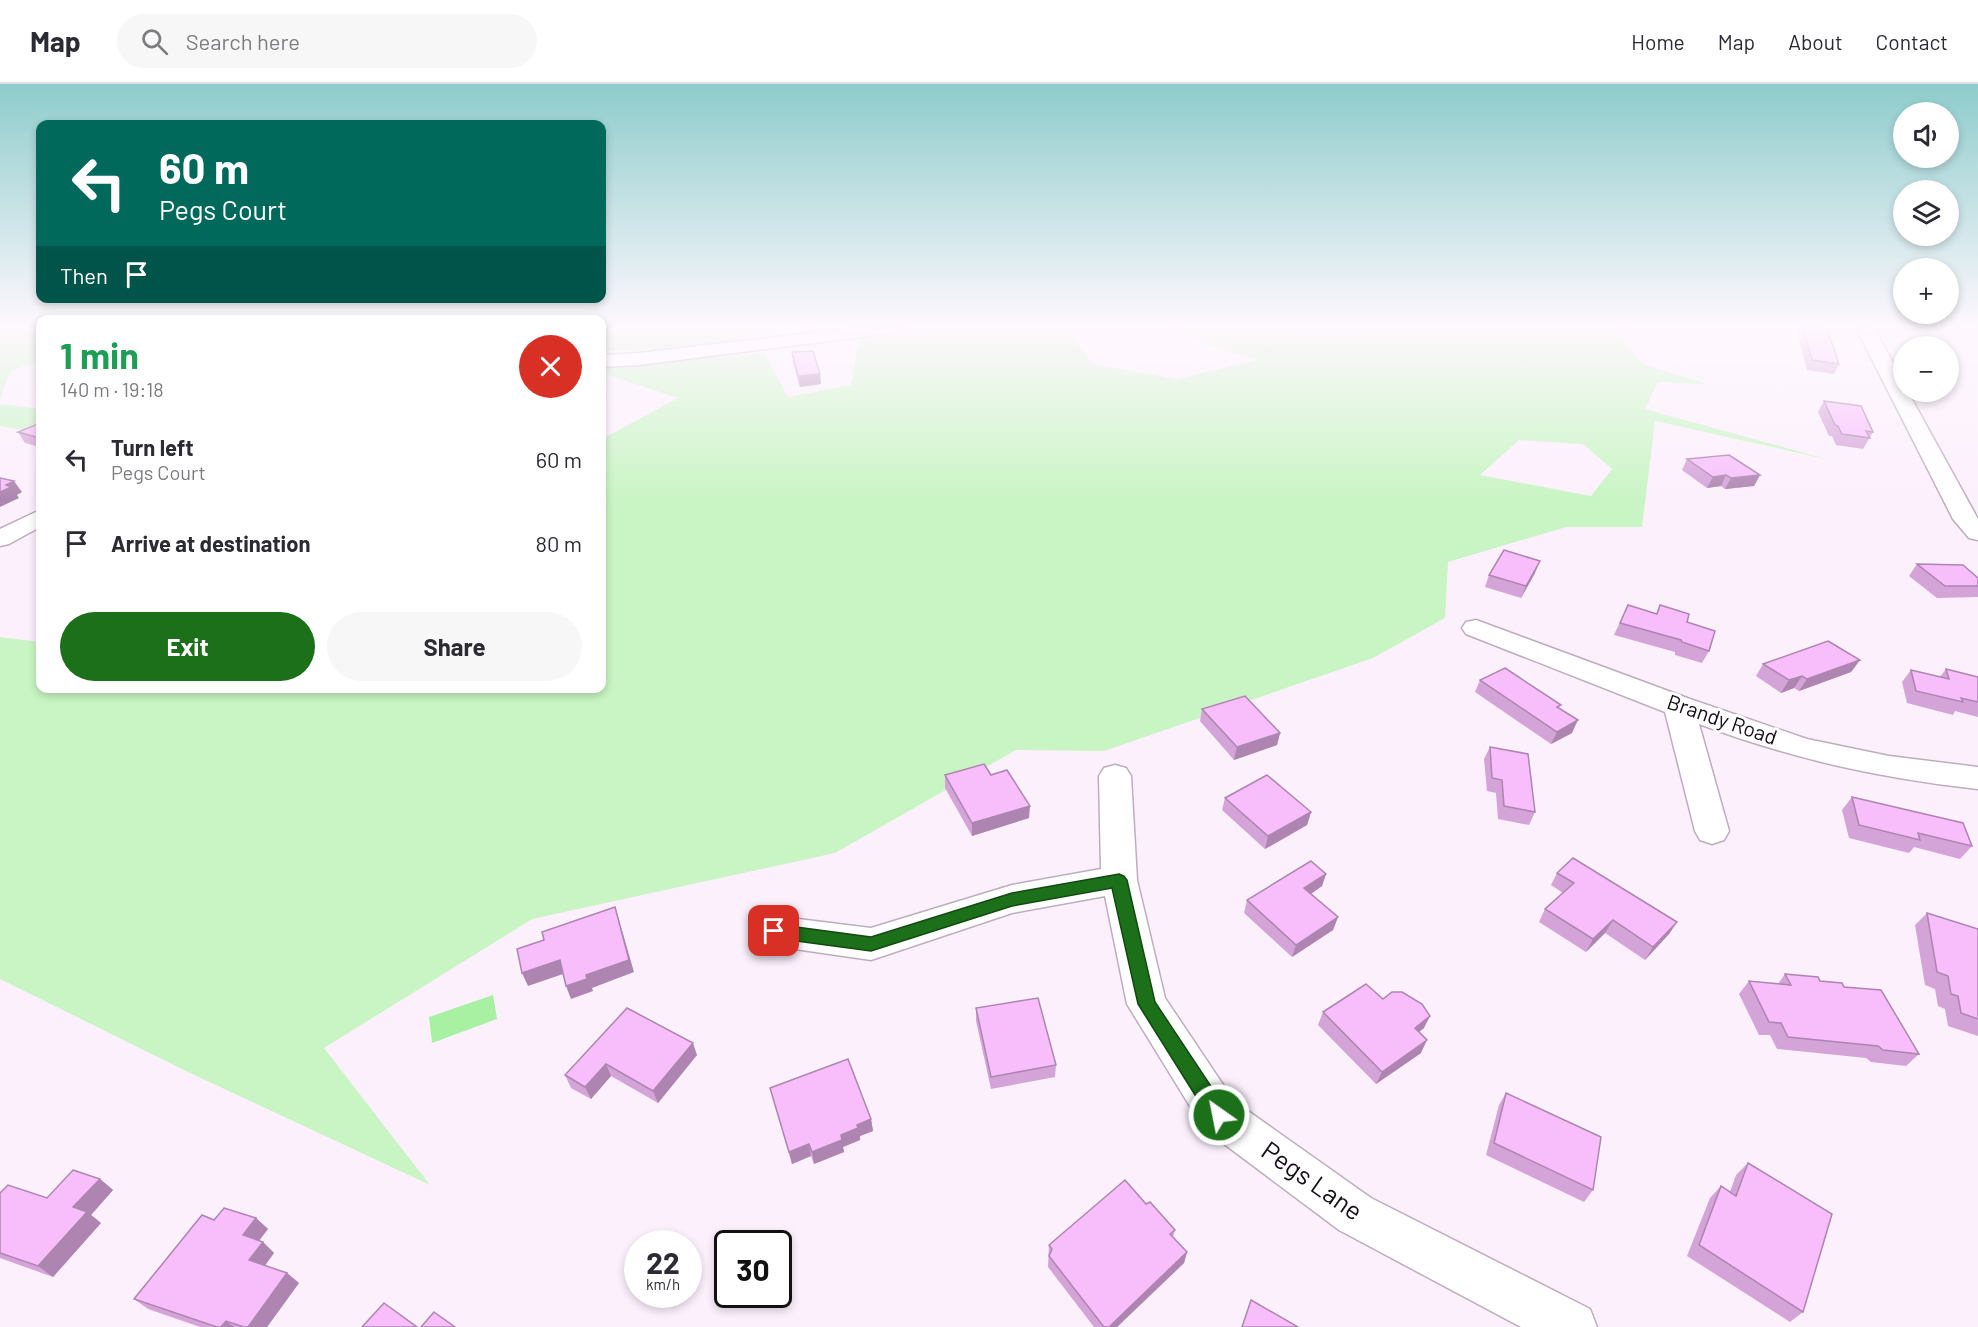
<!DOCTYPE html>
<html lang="en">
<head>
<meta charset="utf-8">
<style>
  body { margin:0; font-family:Barlow,sans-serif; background:#f7f7f7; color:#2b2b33; height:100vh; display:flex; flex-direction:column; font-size:22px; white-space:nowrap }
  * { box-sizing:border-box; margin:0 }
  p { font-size:20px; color:#7c7c81 }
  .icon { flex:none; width:33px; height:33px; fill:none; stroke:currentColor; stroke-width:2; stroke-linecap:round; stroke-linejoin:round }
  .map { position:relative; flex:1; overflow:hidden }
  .side { position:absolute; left:36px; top:231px; width:570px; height:378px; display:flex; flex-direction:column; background:#fff; border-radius:12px; box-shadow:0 3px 9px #0003 }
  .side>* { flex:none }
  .top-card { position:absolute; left:36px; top:36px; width:570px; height:183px; border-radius:12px; box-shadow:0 3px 9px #0003; background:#00695c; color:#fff; overflow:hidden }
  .fabs { position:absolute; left:1893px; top:18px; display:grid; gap:12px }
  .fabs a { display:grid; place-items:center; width:66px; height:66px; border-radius:50%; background:#fff; box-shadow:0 3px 9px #0003; font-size:30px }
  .speed { position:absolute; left:624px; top:1146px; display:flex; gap:12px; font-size:30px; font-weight:700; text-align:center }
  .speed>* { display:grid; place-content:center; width:78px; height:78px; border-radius:50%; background:#fff; box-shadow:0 3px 9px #0003; line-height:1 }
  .speed small { font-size:15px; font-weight:400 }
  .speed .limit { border:3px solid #111; border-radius:9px; background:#fff; color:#111 }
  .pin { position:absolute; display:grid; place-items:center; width:51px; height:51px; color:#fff; margin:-26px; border-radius:12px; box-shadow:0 3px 9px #0006 }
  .me { position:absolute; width:66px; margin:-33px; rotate:327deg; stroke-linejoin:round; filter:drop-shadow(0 0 4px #0008) }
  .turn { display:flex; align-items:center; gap:21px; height:126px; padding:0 24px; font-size:27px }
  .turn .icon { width:78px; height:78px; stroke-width:2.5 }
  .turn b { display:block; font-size:42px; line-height:51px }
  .then { display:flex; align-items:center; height:57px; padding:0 24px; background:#0003; gap:12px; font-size:22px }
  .round { display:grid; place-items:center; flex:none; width:63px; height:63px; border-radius:32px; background:#f7f7f7 }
  .headline { display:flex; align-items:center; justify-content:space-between; height:102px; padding:0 24px }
  h1 { font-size:36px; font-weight:700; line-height:45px; color:#1e9e55 }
  .button { display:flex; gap:12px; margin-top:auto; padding:12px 24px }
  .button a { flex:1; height:69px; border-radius:36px; background:#1c7019; color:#fff; font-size:24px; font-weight:700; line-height:69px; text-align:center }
  .button a+a { background:#f7f7f7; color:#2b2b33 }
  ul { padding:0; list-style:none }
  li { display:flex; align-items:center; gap:18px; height:84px; padding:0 24px }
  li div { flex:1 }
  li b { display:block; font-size:22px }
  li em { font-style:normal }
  header { display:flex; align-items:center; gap:36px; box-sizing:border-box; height:84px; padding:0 30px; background:#fff; border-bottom:2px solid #e1e1e2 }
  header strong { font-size:28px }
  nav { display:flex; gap:33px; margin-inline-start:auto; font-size:21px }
  .search { width:420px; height:54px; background:#f7f7f7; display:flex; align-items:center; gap:15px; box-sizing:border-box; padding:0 21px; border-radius:33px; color:#7c7c81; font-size:22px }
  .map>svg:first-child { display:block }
  .green { fill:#c8f5c3; fill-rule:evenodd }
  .water { fill:#a8f1a2 }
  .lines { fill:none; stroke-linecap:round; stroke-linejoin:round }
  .minor-casing { stroke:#bfacc0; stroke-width:3 }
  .minor { fill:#fff; fill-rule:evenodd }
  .wall { fill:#d4a3d8 }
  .shaded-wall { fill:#ad85b0 }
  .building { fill:#f7befb; stroke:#ad85b0; stroke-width:1.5 }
  .route { fill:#1c7019; stroke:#124910; stroke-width:1.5 }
  .labels { text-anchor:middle; stroke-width:6; stroke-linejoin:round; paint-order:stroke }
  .street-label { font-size:21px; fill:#140e15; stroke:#fff }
  .near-street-label { font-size:26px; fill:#140e15; stroke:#fff }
</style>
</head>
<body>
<header>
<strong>Map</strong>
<div class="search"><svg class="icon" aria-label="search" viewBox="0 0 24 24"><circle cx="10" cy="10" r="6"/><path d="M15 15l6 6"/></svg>Search here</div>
<nav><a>Home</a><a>Map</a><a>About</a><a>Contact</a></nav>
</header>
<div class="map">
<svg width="1978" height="1243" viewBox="0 0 1978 1243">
  <rect width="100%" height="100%" fill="#fcf0fd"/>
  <g class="green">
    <polygon points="0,244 40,244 40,277 10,287 0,316"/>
    <polygon points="602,244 816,244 809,249 750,251 702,265 602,267"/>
    <path d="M951,244H1068L1092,280L1177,295L1257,276L1202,259L1167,244H1270L1304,249L1354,248L1359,244H1620L1619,248L1642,280L1707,300L1658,298L1645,325L1830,376L1655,337L1642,443H1566L1448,478L1445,534L1373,574L1104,667L1016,666L835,769L532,835L324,964L430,1101L190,989L0,895V553L40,558V604H602V355L678,314L602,289V284L764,269L788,313L851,301L859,255ZM1519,356L1583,360L1612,385L1591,412L1480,391Z"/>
    <polygon points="0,320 40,325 40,349 0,342"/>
  </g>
  <polygon class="water" points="493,911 497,935 432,959 429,933"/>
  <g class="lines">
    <g class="minor-casing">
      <g id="minor">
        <polygon points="853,244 903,244 900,248 894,249 639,281 602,283 602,271 639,269"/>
        <polygon points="1856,244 1874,244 1904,299 1904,308 1908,308 1978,435 1978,456 1969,454 1953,435"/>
        <polygon points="40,426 40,443 9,460 0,462 0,445"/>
        <path d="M1476,536L1690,615L1807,655L1889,672L1978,683V705C1878,694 1793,675 1699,640L1729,747L1724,756L1712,760L1700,756L1695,747L1665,628L1466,550L1462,544L1466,538Z"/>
        <polygon points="1115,681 1126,684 1131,692 1137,796 1165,914 1234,1017 1371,1114 1590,1225 1597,1243 1521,1243 1339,1146 1204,1045 1127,920 1105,812 1012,829 871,876 774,862 761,858 755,847 761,836 774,832 871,844 1012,801 1101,785 1099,692 1104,684"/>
      </g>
    </g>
    <use href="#minor" class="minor"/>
  </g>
  <g class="wall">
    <polygon points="1796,244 1827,244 1839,280 1834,290 1807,286"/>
    <polygon points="792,268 821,300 800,303 793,279"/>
    <polygon points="1824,317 1873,348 1863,365 1836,361 1832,352 1829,352 1818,328"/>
    <polygon points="40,339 40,363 25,359 18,348"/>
    <polygon points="1687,375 1760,391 1754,402 1725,405 1721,402 1707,404 1682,386"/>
    <polygon points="1917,480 1978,494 1978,513 1937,514 1909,492"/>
    <polygon points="1535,489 1521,514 1485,503 1489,491"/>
    <polygon points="1628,521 1656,530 1660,521 1687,538 1709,567 1702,579 1675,571 1675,568 1614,551"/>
    <polygon points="1860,576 1851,588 1799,607 1794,604 1781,609 1756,592 1763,580"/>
    <polygon points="1946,585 1978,593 1978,633 1955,627 1953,631 1907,619 1902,598 1911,586 1940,593"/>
    <polygon points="1480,596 1559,624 1572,649 1551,660 1475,608"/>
    <polygon points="1202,625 1280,649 1277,661 1234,676 1200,637"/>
    <polygon points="1490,663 1535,728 1529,741 1498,735 1496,709 1487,707 1484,675"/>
    <polygon points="945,691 991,691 1029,734 972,752 945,704"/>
    <polygon points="1852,713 1972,762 1960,775 1914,763 1909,769 1849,754 1842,726"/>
    <polygon points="1225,714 1311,728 1307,741 1265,765 1222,726"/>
    <polygon points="1557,789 1677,838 1669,850 1645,876 1605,849 1586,868 1539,838 1545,825 1563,809 1551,801"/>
    <polygon points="1326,790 1322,802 1311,810 1338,833 1333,846 1292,873 1244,829 1247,816"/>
    <polygon points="1927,829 1978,845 1978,952 1948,942 1945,925 1938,922 1935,905 1925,901 1915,841"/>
    <polygon points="1785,890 1844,903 1919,970 1906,982 1871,978 1866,974 1777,965 1770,951 1759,951 1739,910 1749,897 1778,900"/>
    <polygon points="1383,915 1424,944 1419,948 1421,969 1376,1000 1318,941 1323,928"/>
    <polygon points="627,924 697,971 658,1019 611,992 591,1015 571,1004 565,991"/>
    <polygon points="976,924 1056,981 1055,993 991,1005 976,937"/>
    <polygon points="770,1004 871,1035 873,1047 860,1052 860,1056 843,1063 844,1068 814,1080 811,1072 792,1080"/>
    <polygon points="1506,1009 1593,1106 1584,1118 1486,1071 1499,1021"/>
    <polygon points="1748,1079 1803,1228 1790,1238 1687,1172 1710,1114 1721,1102 1730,1108 1736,1091"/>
    <polygon points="100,1095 113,1106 91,1131 101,1139 53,1193 0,1174 0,1109 47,1114"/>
    <polygon points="1146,1120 1175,1146 1173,1153 1187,1168 1184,1179 1117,1243 1094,1243 1048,1183 1049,1161"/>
    <polygon points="256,1134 268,1145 259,1156 263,1158 274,1169 265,1181 287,1189 299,1199 267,1243 200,1243 148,1225 134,1215 214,1136"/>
  </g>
  <g class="shaded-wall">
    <polygon points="820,290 821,300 800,303 798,292"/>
    <polygon points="1726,391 1721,402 1707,404 1713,393"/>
    <polygon points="1760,391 1754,402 1725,405 1731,394"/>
    <polygon points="14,397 22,408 17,411 19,414 0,423 0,408 6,401"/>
    <polygon points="1540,477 1535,489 1521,514 1526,502"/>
    <polygon points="1860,576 1851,588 1799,607 1807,595"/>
    <polygon points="1802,592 1794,604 1781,609 1789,596"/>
    <polygon points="1578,636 1572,649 1551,660 1557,648"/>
    <polygon points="1280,649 1277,661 1234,676 1237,663"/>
    <polygon points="1030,722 1029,734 972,752 972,739"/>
    <polygon points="1311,728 1307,741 1265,765 1268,752"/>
    <polygon points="1326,790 1322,802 1300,817 1304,804"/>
    <polygon points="615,823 619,836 634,888 592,904 593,907 571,915 566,902"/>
    <polygon points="1338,833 1333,846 1292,873 1296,861"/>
    <polygon points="1613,836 1605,849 1586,868 1593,855"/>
    <polygon points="1677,838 1669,850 1645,876 1653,863"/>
    <polygon points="560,876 566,889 528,902 522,889"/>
    <polygon points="1430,932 1424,944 1409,956 1415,944"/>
    <polygon points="1427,956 1421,969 1376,1000 1382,988"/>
    <polygon points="693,959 697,971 658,1019 653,1007"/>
    <polygon points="606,980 611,992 591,1015 585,1003"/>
    <polygon points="871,1035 873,1047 860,1052 860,1056 843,1063 844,1068 814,1080 812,1068 857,1041"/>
    <polygon points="809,1060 811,1072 792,1080 789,1068"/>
    <polygon points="100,1095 113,1106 91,1131 101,1139 53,1193 38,1182 73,1123"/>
    <polygon points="256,1134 268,1145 255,1162 243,1151"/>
    <polygon points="263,1158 274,1169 261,1187 249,1176"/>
    <polygon points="1187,1168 1184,1179 1117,1243 1109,1243"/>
    <polygon points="287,1189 299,1199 267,1243 248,1243"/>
    <polygon points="226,1237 234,1243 221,1243"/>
  </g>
  <g class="building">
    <polygon points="1803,244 1827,244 1839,280 1812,276"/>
    <polygon points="813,267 820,290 798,292 792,268"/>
    <polygon points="1824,317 1861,322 1873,348 1866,347 1870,354 1842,350 1838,342 1835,341"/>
    <polygon points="40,339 40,354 18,348"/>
    <polygon points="1729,371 1760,391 1731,394 1726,391 1713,393 1687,375"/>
    <polygon points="0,394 14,397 6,401 11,403 0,408"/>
    <polygon points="1504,466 1540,477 1526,502 1489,491"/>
    <polygon points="1917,480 1963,481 1978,494 1978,502 1945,502"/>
    <polygon points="1628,521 1657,530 1660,521 1689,530 1687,538 1715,547 1709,567 1682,558 1681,556 1620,539"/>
    <polygon points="1828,557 1860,576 1807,595 1802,592 1789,596 1763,580"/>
    <polygon points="1505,584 1561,621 1557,623 1578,636 1557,648 1480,596"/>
    <polygon points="1946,585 1978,593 1978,618 1961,614 1963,618 1916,607 1911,586 1949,595"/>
    <polygon points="1245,612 1280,649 1237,663 1202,625"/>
    <polygon points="1490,663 1528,670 1535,728 1504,722 1502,696 1492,694"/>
    <polygon points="984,680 991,691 1007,686 1030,722 972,739 945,691"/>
    <polygon points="1267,691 1311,728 1268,752 1225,714"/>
    <polygon points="1852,713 1963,739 1972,762 1918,749 1920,756 1859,741"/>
    <polygon points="1573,774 1677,838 1653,863 1613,836 1593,855 1545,825 1574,799 1557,789"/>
    <polygon points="1311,777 1326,790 1304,804 1338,833 1296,861 1247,816"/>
    <polygon points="615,823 629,876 586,891 587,895 566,902 560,876 522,889 517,865 544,856 542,848"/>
    <polygon points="1927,829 1978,845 1978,935 1961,929 1958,912 1951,910 1948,892 1937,888"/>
    <polygon points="1785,890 1818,893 1820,897 1842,899 1844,903 1881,906 1919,970 1883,966 1878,962 1788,953 1781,939 1769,938 1749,897 1791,901"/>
    <polygon points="1366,900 1383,915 1392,908 1402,908 1422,920 1430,932 1415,944 1427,956 1382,988 1323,928"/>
    <polygon points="1038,914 1056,981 991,993 976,924"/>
    <polygon points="627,924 693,959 653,1007 606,980 585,1003 565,991"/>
    <polygon points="848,975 871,1035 857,1041 858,1044 841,1051 842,1056 812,1068 809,1060 789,1068 770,1004"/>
    <polygon points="1506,1009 1601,1053 1593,1106 1494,1059"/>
    <polygon points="1748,1079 1832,1130 1803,1228 1699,1161 1721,1102 1736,1112"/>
    <polygon points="73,1086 100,1095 73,1123 87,1128 38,1182 0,1169 0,1109 8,1101 47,1114"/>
    <polygon points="1125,1096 1146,1120 1150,1118 1175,1146 1170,1150 1187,1168 1109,1243 1104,1243 1049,1172 1052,1165 1049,1161"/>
    <polygon points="224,1124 256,1134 243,1151 263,1158 249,1176 287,1189 248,1243 244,1243 226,1237 221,1243 217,1243 134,1215 202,1131 214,1136"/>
    <polygon points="1251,1216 1298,1243 1242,1243"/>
    <polygon points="384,1219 417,1243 362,1243"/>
    <polygon points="434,1228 455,1243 421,1243"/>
  </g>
  <linearGradient id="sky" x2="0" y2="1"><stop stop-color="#8ecccc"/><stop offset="0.58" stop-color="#fef8fe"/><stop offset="1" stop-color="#fef8fe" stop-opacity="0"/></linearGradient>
  <rect width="1978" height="418" fill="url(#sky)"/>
  <polygon class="route" points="1119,790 1124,792 1127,796 1155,918 1226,1025 1229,1031 1226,1038 1219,1040 1212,1038 1138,920 1112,804 1012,822 871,867 774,854 768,852 766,847 768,842 774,840 871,853 1012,809"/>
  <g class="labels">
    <g class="street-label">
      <text transform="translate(1722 636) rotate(19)" y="7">Brandy Road</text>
    </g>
    <g class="near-street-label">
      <text transform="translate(1312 1097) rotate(35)" y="9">Pegs Lane</text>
    </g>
  </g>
</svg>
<div class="fabs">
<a><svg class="icon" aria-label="sound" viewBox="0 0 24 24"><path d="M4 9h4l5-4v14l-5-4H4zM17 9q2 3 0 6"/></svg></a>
<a><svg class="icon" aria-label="layers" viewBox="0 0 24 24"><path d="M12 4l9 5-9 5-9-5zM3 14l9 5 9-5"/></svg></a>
<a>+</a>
<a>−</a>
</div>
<div class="speed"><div>22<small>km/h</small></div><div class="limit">30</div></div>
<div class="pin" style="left:774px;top:847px;background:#d93025"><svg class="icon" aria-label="arrive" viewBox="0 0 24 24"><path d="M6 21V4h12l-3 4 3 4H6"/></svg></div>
<svg class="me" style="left:1219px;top:1031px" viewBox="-20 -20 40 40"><circle r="17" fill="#1c7019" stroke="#fff" stroke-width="3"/><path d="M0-11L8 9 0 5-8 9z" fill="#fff"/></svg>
<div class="top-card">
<div class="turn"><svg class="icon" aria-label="left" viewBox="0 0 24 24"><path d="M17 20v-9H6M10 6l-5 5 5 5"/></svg><div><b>60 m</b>Pegs Court</div></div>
<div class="then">Then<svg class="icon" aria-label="arrive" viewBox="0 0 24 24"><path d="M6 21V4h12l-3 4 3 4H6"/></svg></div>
</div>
<section class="side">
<div class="headline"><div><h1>1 min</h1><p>140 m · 19:18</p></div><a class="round" style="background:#d93025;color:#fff"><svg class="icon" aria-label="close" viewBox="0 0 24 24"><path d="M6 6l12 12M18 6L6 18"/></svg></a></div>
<ul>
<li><svg class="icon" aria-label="left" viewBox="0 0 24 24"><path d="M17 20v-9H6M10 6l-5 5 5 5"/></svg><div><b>Turn left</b><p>Pegs Court</p></div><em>60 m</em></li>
<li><svg class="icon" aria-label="arrive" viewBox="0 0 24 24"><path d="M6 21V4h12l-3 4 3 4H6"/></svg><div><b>Arrive at destination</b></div><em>80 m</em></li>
</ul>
<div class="button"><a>Exit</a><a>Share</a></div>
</section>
</div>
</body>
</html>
